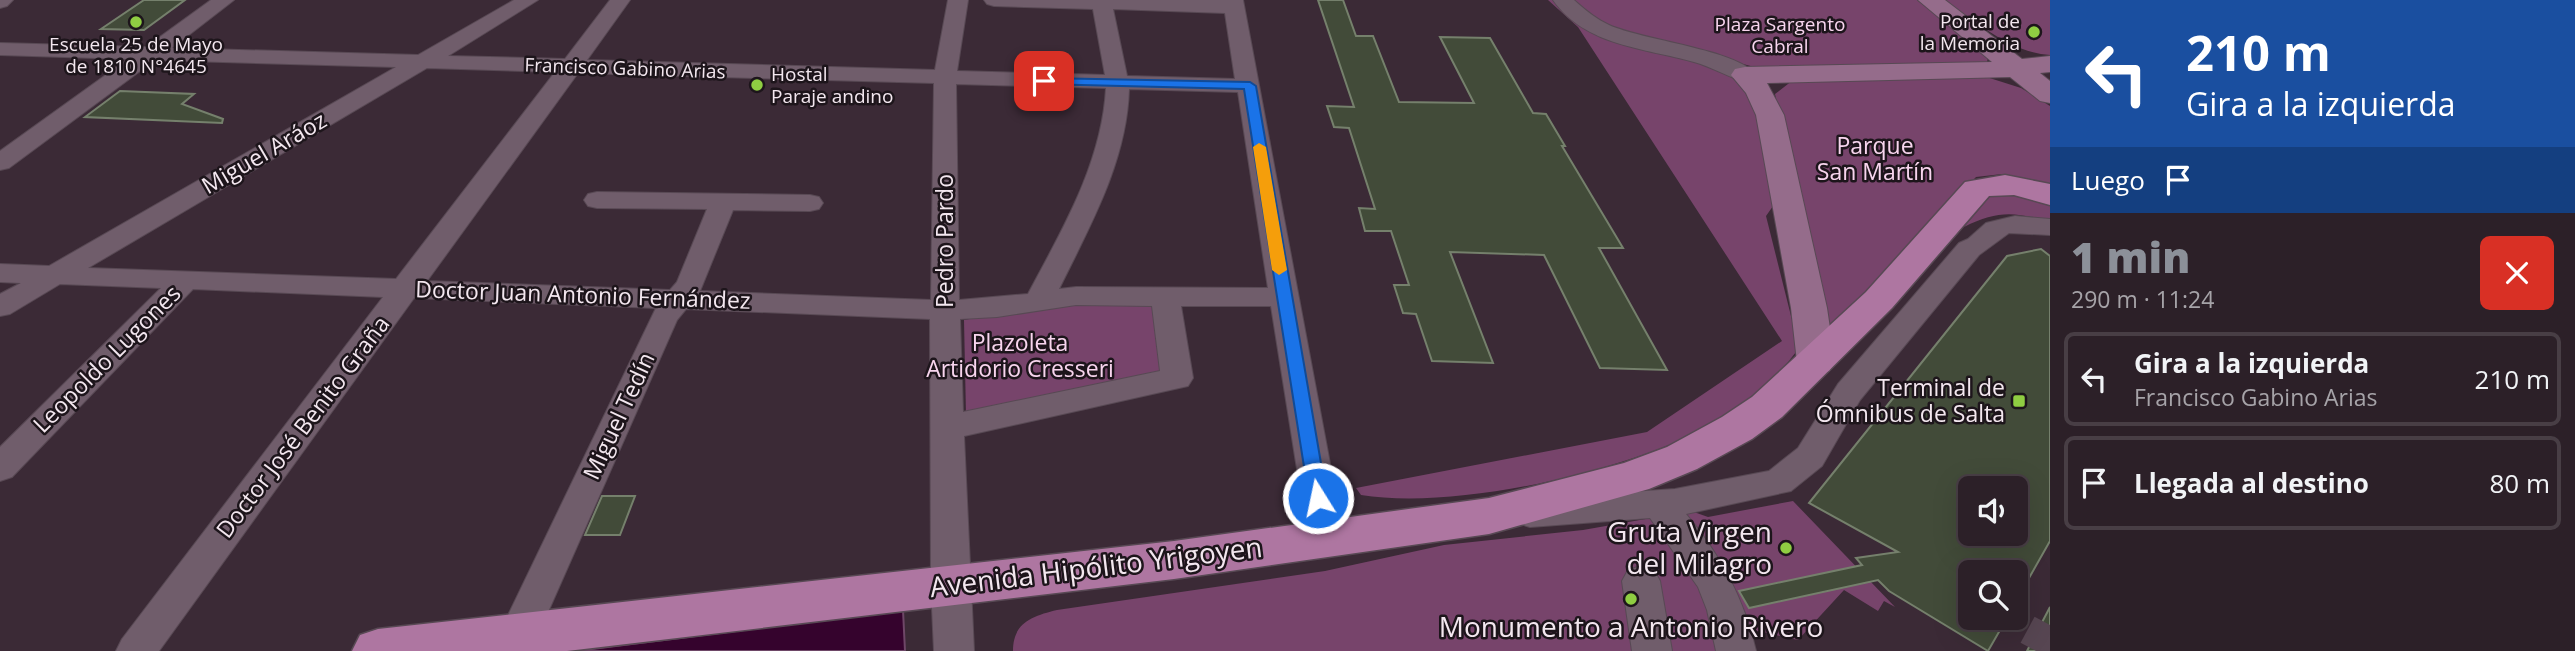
<!DOCTYPE html>
<html lang="es">
<head>
<meta charset="utf-8">
<style>
  body { margin:0; font-family:"Open Sans",sans-serif; background:#342830; color:#f1f3f6; height:100vh; display:flex; flex-direction:column; font-size:26px; white-space:nowrap }
  * { box-sizing:border-box; margin:0 }
  p { font-size:23px; color:#a6a3a8 }
  .icon { flex:none; width:38px; height:38px; fill:none; stroke:currentColor; stroke-width:2; stroke-linecap:round; stroke-linejoin:round }
  .map { position:relative; flex:1; overflow:hidden }
  .panel { display:flex; flex-direction:column; background:#2c2028; width:525px }
  .panel>* { flex:none }
  .guide { background:#1a4fa0; color:#fff; overflow:hidden }
  .controls { position:absolute; left:1958px; top:476px; display:grid; gap:14px }
  .controls a { display:grid; place-items:center; width:70px; height:70px; border-radius:10px; background:#2c2028; box-shadow:0 7px 28px #0002,0 0 0 2px #483e45; font-size:35px }
  .pin { position:absolute; display:grid; place-items:center; width:60px; height:60px; color:#fff; margin:-30px; border-radius:14px; box-shadow:0 4px 10px #0006 }
  .me { position:absolute; width:77px; margin:-38px; rotate:350deg; stroke-linejoin:round; filter:drop-shadow(0 0 5px #0008) }
  .turn { display:flex; align-items:center; gap:24px; height:147px; padding:0 21px; font-size:32px }
  .turn .icon { width:91px; height:91px; stroke-width:2.5 }
  .turn b { display:block; font-size:49px; line-height:60px }
  .then { display:flex; align-items:center; height:66px; padding:0 21px; background:#0003; gap:14px; font-size:26px }
  .round { display:grid; place-items:center; flex:none; width:74px; height:74px; border-radius:10px; background:#342830 }
  .summary { display:flex; align-items:center; justify-content:space-between; height:119px; padding:0 21px }
  h1 { font-size:42px; font-weight:800; line-height:52px; color:#8c9099 }
  ul { padding:0; list-style:none }
  li { display:flex; align-items:center; gap:21px; height:94px; margin:0 14px 10px; padding:0 7px; border:4px solid #483e45; border-radius:10px }
  li div { flex:1 }
  li b { display:block; font-size:26px }
  li em { font-style:normal }
  main { display:flex; flex:1; min-height:0 }
  .map>svg:first-child { display:block }
  .green { fill:#77446b }
  .water { fill:#35032d; stroke:#6e4767; stroke-width:2 }
  .building { fill:#424b39; stroke:#75806c; stroke-width:2; fill-rule:evenodd }
  .lines { fill:none; stroke-linecap:round; stroke-linejoin:round }
  .minor-tunnel { stroke:#574652; stroke-width:35; stroke-dasharray:35 18; stroke-linecap:butt }
  .minor-casing { stroke:#584954; stroke-width:2 }
  .major-casing { stroke:#584954; stroke-width:2 }
  .highway-casing { stroke:#584954; stroke-width:3 }
  .minor { fill:#705d6b; fill-rule:evenodd }
  .major { fill:#956c8b; fill-rule:evenodd }
  .highway { fill:#ae76a1; fill-rule:evenodd }
  .route { fill:#1a73e8; stroke:#114b97; stroke-width:2 }
  .slow { fill:#f59e0b }
  .poi-dot { fill:#8fcd42; stroke:#1d151b; stroke-width:2.5 }
  .labels { text-anchor:middle; stroke-width:5; stroke-linejoin:round; paint-order:stroke }
  .far-poi-label { font-size:19px; fill:#f3e7ef; stroke:#1d151b; text-anchor:end }
  .far-park-label { font-size:19px; fill:#f8d5ee; stroke:#1d151b }
  .far-street-label { font-size:19px; fill:#f3e7ef; stroke:#1d151b }
  .park-label { font-size:23px; fill:#f8d5ee; stroke:#1d151b }
  .street-label { font-size:23px; fill:#f3e7ef; stroke:#1d151b }
  .poi-label { font-size:23px; fill:#f3e7ef; stroke:#1d151b; text-anchor:end }
  .near-poi-label { font-size:28px; fill:#f3e7ef; stroke:#1d151b; text-anchor:end }
  .near-street-label { font-size:28px; fill:#f3e7ef; stroke:#1d151b }
</style>
</head>
<body>
<main>
<div class="map">
<svg width="2050" height="651" viewBox="0 0 2050 651">
  <rect width="100%" height="100%" fill="#3b2a36"/>
  <g class="green">
    <path d="M1548,0H1555L1567,13L1721,67L1755,97L1778,199L1766,216L1799,348C1779,375 1754,400 1726,417C1641,469 1459,511 1361,495L1356,488L1647,432L1782,341L1578,27Z"/>
    <polygon points="1571,0 1917,0 1988,56 1987,63 1766,70 1643,38 1595,21"/>
    <path d="M1942,0H2050V55C2007,52 1978,21 1942,0Z"/>
    <polygon points="1977,74 2021,88 2050,106 2050,186 2002,174 1976,177 1829,329 1814,278 1775,94 1797,77"/>
    <path d="M2002,192L2050,206V222C2015,212 1998,210 1964,227L1993,193Z"/>
    <polygon points="1158,304 1168,374 966,415 964,320 1047,305"/>
    <path d="M1793,501L1895,607L1884,601L1878,611L1844,590L1798,640L1749,629L1754,651H1013C1013,622 1033,616 1057,610L1325,571L1444,545L1583,530L1691,511L1708,517Z"/>
  </g>
  <polygon class="water" points="903,610 905,651 576,651"/>
  <g class="building">
    <polygon points="144,0 185,0 144,30 101,29"/>
    <polygon points="1318,0 1343,0 1356,36 1373,36 1399,102 1474,103 1440,37 1490,38 1533,113 1546,114 1565,146 1562,146 1623,248 1599,248 1667,370 1600,368 1544,255 1450,252 1493,363 1432,361 1416,314 1403,313 1394,285 1409,285 1391,231 1365,231 1359,208 1375,209 1349,128 1334,127 1327,106 1354,107"/>
    <polygon points="120,91 194,94 182,104 223,119 222,123 85,117"/>
    <path d="M2041,249L2050,256V541L2016,601V572H1970V618H2007L1988,651L1889,591L1878,580L1749,608L1739,591L1862,565L1856,558L1898,552L1809,503L2007,256ZM1970,488H2016V534H1970Z"/>
    <polygon points="602,496 635,496 620,535 585,535"/>
    <polygon points="2050,607 2050,651 2027,651"/>
  </g>
  <g class="lines">
    <polyline class="minor-tunnel" points="2036,651 2050,625"/>
    <g class="minor-casing">
      <g id="minor">
        <polygon points="0,0 13,0 7,6 0,8"/>
        <path d="M211,0H234L172,48L418,55L514,0H538L448,56L565,59L610,0H630L587,60L935,70L948,0H968L957,71L1105,75L1093,9L994,6L987,4L984,0H1243L1344,538L1339,548L1326,552L1313,548L1308,538L1271,306H1181L1193,378L1188,386L964,436L974,651H934L931,586L930,319L686,309L677,320L533,646L519,651L505,646L499,634L656,308L414,298L159,651H116L122,639L383,297L193,289L12,477L0,481V447L161,288L60,284L10,314L0,316V294L21,283L0,282V264L49,266L396,67L155,60L9,168L0,170V151L128,59L0,55V43L146,47ZM1113,9L1225,13L1235,79L1127,76ZM427,68L555,72L396,279L88,268ZM578,73L934,83L931,300L700,291L733,210L810,211L819,209L823,203L819,197L810,195L597,192L588,194L584,200L588,206L597,208L707,209L677,282L670,290L427,281ZM956,84L1106,88C1102,163 1062,230 1028,294L959,300ZM1129,89L1238,92L1268,288L1076,287L1059,289C1090,226 1127,161 1129,89ZM1076,305L1152,306L1160,371L963,412L960,319L997,317Z"/>
        <path d="M1553,0H1574C1585,10 1596,19 1609,25C1641,40 1739,50 1756,75L1753,80L1745,82C1728,77 1712,67 1694,62C1645,48 1585,46 1553,0Z"/>
        <path d="M2015,216L2050,219V235L2009,233L1979,255L1860,400L1822,466L1791,491L1686,514C1721,556 1744,598 1756,651H1716L1707,610L1698,587L1650,518L1530,527L1517,523L1512,513L1517,503L1530,499L1675,489L1769,471L1798,448L1838,384L1959,243L1968,239L1986,223Z"/>
        <polygon points="1641,566 1654,570 1660,581 1672,651 1632,651 1622,581 1628,570"/>
      </g>
    </g>
    <g class="major-casing">
      <polygon id="major" points="1918,0 1945,0 2022,59 2050,56 2050,72 2040,73 2050,81 2050,103 2040,101 2010,77 1767,83 1784,115 1827,308 1835,362 1829,371 1816,375 1803,371 1797,362 1791,308 1756,115 1746,93 1731,75 1735,69 1745,67 1992,62"/>
    </g>
    <g class="highway-casing">
      <polygon id="highway" points="2005,175 2050,184 2050,205 2014,195 1989,196 1892,308 1782,417 1752,439 1697,469 1649,489 1489,534 1174,579 567,651 352,651 360,635 378,629 1174,541 1489,498 1624,463 1667,447 1722,417 1752,397 1866,292 1965,182"/>
    </g>
    <use href="#minor" class="minor"/>
    <use href="#major" class="major"/>
    <use href="#highway" class="highway"/>
  </g>
  <polygon class="route" points="1044,78 1250,82 1256,86 1327,498 1325,503 1318,505 1311,503 1309,498 1244,89 1040,84 1040,79"/>
  <polygon class="slow" points="1259,143 1266,147 1287,270 1279,275 1272,270 1253,147"/>
  <g class="poi-dot">
    <circle cx="136" cy="22" r="7"/>
    <circle cx="2034" cy="32" r="7"/>
    <circle cx="757" cy="85" r="7"/>
    <rect x="2012" y="394" width="14" height="14" rx="3.5"/>
    <circle cx="1786" cy="548" r="7"/>
    <circle cx="1631" cy="599" r="7"/>
  </g>
  <g class="labels">
    <g class="far-poi-label">
      <text x="2020" y="28">Portal de<tspan x="2020" dy="22">la Memoria</tspan></text>
      <text x="136" y="51" text-anchor="middle">Escuela 25 de Mayo<tspan x="136" dy="22">de 1810 N°4645</tspan></text>
      <text x="771" y="81" text-anchor="start">Hostal<tspan x="771" dy="22">Paraje andino</tspan></text>
    </g>
    <g class="far-park-label">
      <text x="1780" y="31">Plaza Sargento<tspan x="1780" dy="22">Cabral</tspan></text>
    </g>
    <g class="far-street-label">
      <text transform="translate(625 68) rotate(2)" y="7">Francisco Gabino Arias</text>
    </g>
    <g class="park-label">
      <text x="1875" y="154">Parque<tspan x="1875" dy="26">San Martín</tspan></text>
      <text x="1020" y="351">Plazoleta<tspan x="1020" dy="26">Artidorio Cresseri</tspan></text>
    </g>
    <g class="street-label">
      <text transform="translate(264 153) rotate(-30)" y="8">Miguel Aráoz</text>
      <text transform="translate(945 241) rotate(-90)" y="8">Pedro Pardo</text>
      <text transform="translate(583 295) rotate(2)" y="8">Doctor Juan Antonio Fernández</text>
      <text transform="translate(107 359) rotate(-45)" y="8">Leopoldo Lugones</text>
      <text transform="translate(619 416) rotate(-65)" y="8">Miguel Tedín</text>
      <text transform="translate(303 427) rotate(-53)" y="8">Doctor José Benito Graña</text>
    </g>
    <g class="poi-label">
      <text x="2005" y="396">Terminal de<tspan x="2005" dy="26">Ómnibus de Salta</tspan></text>
    </g>
    <g class="near-poi-label">
      <text x="1772" y="542">Gruta Virgen<tspan x="1772" dy="32">del Milagro</tspan></text>
      <text x="1631" y="637" text-anchor="middle">Monumento a Antonio Rivero</text>
    </g>
    <g class="near-street-label">
      <text transform="translate(1096 567) rotate(-7)" y="10">Avenida Hipólito Yrigoyen</text>
    </g>
  </g>
</svg>
<div class="controls">
<a><svg class="icon" aria-label="sound" viewBox="0 0 24 24"><path d="M4 9h4l5-4v14l-5-4H4zM17 9q2 3 0 6"/></svg></a>
<a><svg class="icon" aria-label="search" viewBox="0 0 24 24"><circle cx="10" cy="10" r="6"/><path d="M15 15l6 6"/></svg></a>
</div>
<div class="pin" style="left:1044px;top:81px;background:#d93025"><svg class="icon" aria-label="arrive" viewBox="0 0 24 24"><path d="M6 21V4h12l-3 4 3 4H6"/></svg></div>
<svg class="me" style="left:1318px;top:498px" viewBox="-20 -20 40 40"><circle r="17" fill="#1a73e8" stroke="#fff" stroke-width="3"/><path d="M0-11L8 9 0 5-8 9z" fill="#fff"/></svg>
</div>
<section class="panel">
<div class="guide">
<div class="turn"><svg class="icon" aria-label="left" viewBox="0 0 24 24"><path d="M17 20v-9H6M10 6l-5 5 5 5"/></svg><div><b>210 m</b>Gira a la izquierda</div></div>
<div class="then">Luego<svg class="icon" aria-label="arrive" viewBox="0 0 24 24"><path d="M6 21V4h12l-3 4 3 4H6"/></svg></div>
</div>
<div class="summary"><div><h1>1 min</h1><p>290 m · 11:24</p></div><a class="round" style="background:#d93025;color:#fff"><svg class="icon" aria-label="close" viewBox="0 0 24 24"><path d="M6 6l12 12M18 6L6 18"/></svg></a></div>
<ul>
<li><svg class="icon" aria-label="left" viewBox="0 0 24 24"><path d="M17 20v-9H6M10 6l-5 5 5 5"/></svg><div><b>Gira a la izquierda</b><p>Francisco Gabino Arias</p></div><em>210 m</em></li>
<li><svg class="icon" aria-label="arrive" viewBox="0 0 24 24"><path d="M6 21V4h12l-3 4 3 4H6"/></svg><div><b>Llegada al destino</b></div><em>80 m</em></li>
</ul>
</section>
</main>
</body>
</html>
